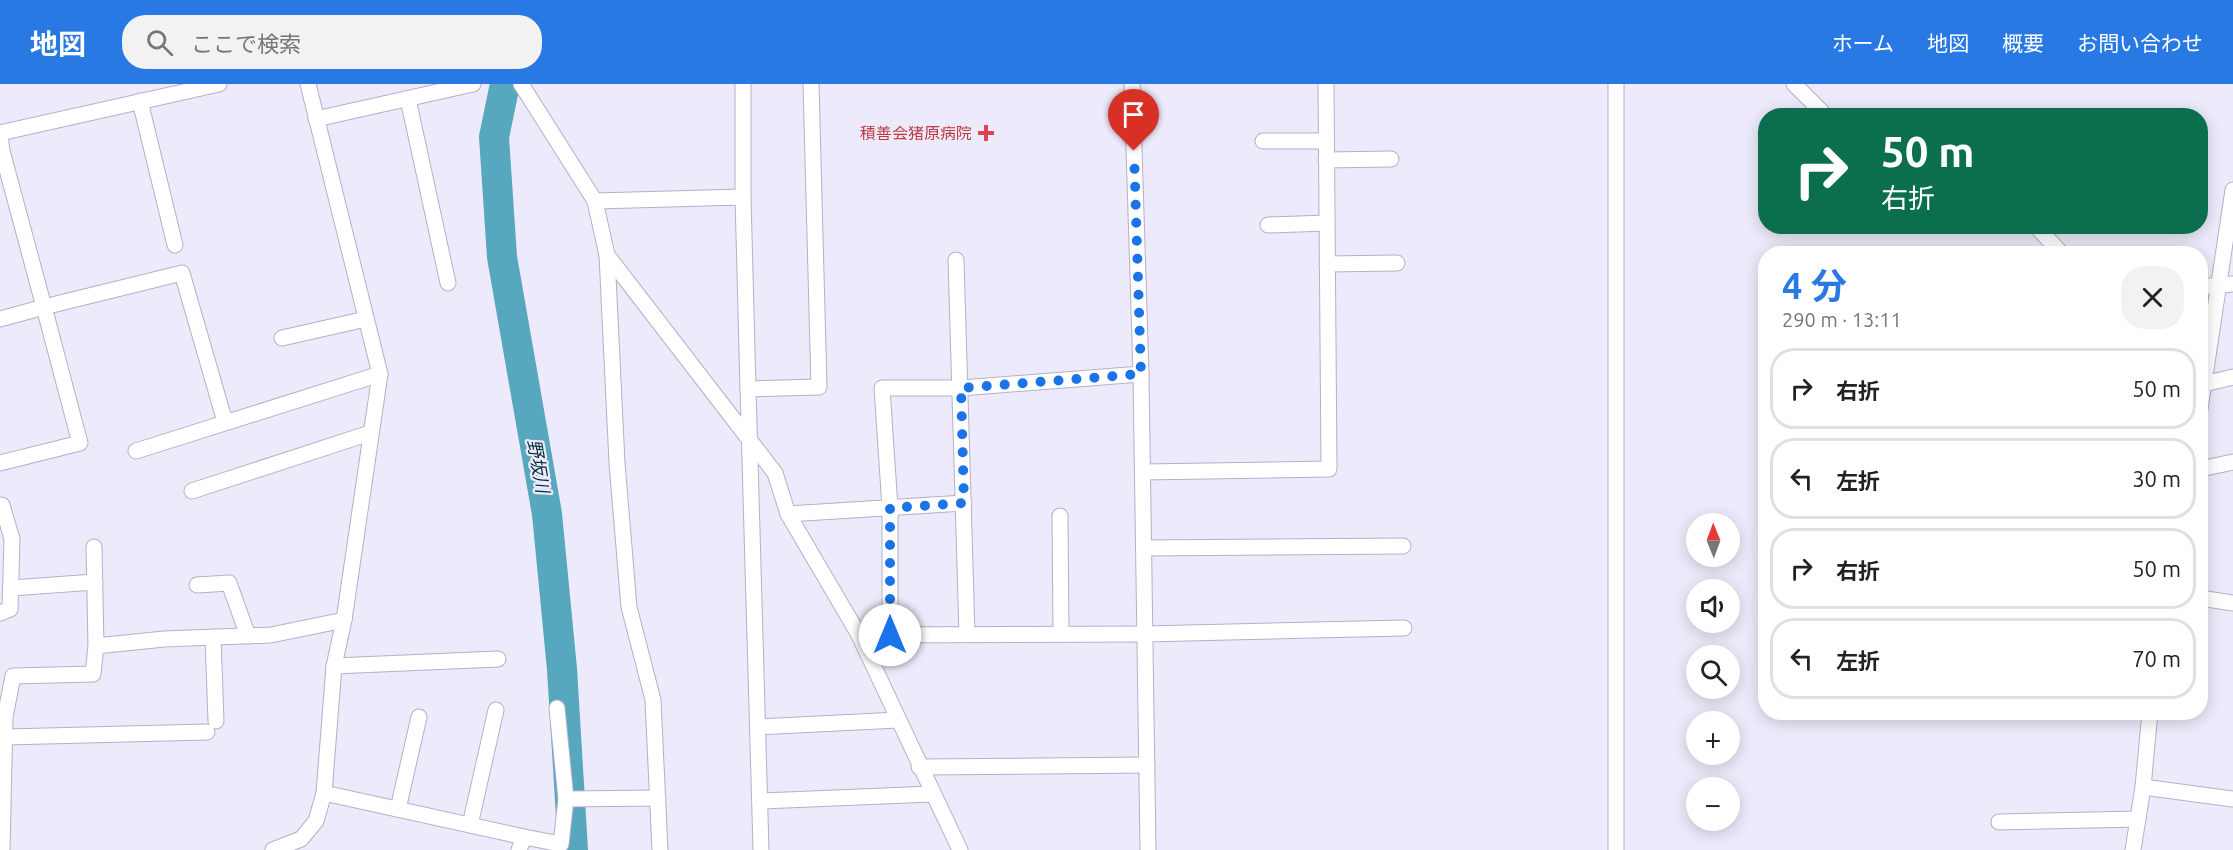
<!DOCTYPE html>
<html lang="ja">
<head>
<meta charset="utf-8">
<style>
  body { margin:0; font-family:Ubuntu,"Noto Sans JP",sans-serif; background:#f2f2f2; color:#222; height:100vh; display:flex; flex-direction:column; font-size:22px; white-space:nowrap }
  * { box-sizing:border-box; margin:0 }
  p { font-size:20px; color:#767676 }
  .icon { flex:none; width:33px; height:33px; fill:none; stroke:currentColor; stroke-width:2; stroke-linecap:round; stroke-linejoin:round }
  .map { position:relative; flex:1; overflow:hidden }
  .sheet { position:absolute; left:1758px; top:162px; width:450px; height:474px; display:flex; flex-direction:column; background:#fff; border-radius:24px; box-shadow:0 3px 15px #0003 }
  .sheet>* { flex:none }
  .top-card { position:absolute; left:1758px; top:24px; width:450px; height:126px; border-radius:24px; box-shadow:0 3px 15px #0003; background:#0b6e4f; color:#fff; overflow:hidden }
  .needle { width:39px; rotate:359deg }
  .buttons { position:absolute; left:1686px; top:429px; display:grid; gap:12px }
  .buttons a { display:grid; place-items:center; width:54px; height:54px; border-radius:50%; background:#fff; box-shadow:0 3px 15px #0003; font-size:30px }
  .pin { position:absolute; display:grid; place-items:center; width:51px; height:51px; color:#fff; margin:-62px -26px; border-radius:50% 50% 50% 0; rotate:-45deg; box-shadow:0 0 6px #0007 }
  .pin .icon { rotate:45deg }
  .me { position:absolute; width:66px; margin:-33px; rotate:0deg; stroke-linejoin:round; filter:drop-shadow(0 0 4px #0008) }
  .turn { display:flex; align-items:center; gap:21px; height:126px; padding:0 24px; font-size:27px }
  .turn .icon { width:78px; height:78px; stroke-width:2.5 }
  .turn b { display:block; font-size:42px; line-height:51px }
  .round { display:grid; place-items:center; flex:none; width:63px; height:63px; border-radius:24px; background:#f2f2f2 }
  .head { display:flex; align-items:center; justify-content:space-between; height:102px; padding:0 24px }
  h1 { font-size:36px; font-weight:700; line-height:45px; color:#2979e4 }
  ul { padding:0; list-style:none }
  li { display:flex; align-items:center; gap:18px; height:81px; margin:0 12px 9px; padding:0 12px; border:3px solid #e0e0e0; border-radius:24px }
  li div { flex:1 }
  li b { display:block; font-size:22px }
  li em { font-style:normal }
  header { display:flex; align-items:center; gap:36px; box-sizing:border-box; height:84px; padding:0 30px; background:#2979e4; color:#fff }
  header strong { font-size:28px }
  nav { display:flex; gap:33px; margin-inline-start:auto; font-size:21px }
  .search { width:420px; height:54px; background:#f2f2f2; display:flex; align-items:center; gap:15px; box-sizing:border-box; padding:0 21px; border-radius:24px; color:#767676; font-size:22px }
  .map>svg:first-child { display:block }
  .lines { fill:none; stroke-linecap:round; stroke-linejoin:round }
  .river { stroke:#57a7be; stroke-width:30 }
  .street-casing { stroke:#b3b0c8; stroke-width:17 }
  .street { stroke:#fff; stroke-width:15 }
  .route { stroke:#1a73e8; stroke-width:10; stroke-dasharray:0 18 }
  .health-dot { fill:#e0444e; stroke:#edebfb; stroke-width:2 }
  .labels { text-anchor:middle; stroke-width:4.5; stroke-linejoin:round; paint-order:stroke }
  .health-label { font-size:16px; fill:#be3a42; stroke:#edebfb; text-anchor:end }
  .water-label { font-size:18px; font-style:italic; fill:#08303a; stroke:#edebfb }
</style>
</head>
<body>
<header>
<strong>地図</strong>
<div class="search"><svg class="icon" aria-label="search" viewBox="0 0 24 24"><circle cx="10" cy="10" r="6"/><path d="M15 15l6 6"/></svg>ここで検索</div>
<nav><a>ホーム</a><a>地図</a><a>概要</a><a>お問い合わせ</a></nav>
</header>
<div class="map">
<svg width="2233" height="766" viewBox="0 0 2233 766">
  <rect width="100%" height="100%" fill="#edebfb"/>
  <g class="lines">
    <polyline class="river" points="505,0 494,53 502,173 547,430 562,585 573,766"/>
    <g class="street-casing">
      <g id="street">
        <polyline points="521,0 595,117 607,171 617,379 629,523 653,616 660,766"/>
        <polyline points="1132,0 1141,290 1148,766"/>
        <polyline points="1794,0 1826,32"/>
        <polyline points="408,15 448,199"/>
        <polyline points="140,17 175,161"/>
        <polyline points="316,35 473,0"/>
        <polyline points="0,49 219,0"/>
        <polyline points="0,51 2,67 44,223 0,235"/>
        <polyline points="1263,57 1326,57"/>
        <polyline points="1326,76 1391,75"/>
        <polyline points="743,113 748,305"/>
        <polyline points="595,117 743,113 743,0"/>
        <polyline points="1268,141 1327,139"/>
        <polyline points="2036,142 2062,170"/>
        <polyline points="607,171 775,389 788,430 859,551 960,766"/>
        <polyline points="956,176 967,550"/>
        <polyline points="1327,180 1397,179"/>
        <polyline points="2200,203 2233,200"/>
        <polyline points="282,254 366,235"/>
        <polyline points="2204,300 2233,293"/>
        <polyline points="2200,325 2233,106"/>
        <polyline points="136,367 380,290"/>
        <polyline points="0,379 80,359 44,223 182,189 225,338"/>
        <polyline points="2200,385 2233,378"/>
        <polyline points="1143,388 1329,385 1326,0"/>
        <polyline points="192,407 370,349"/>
        <polyline points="0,422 2,421 12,455 10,525 0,529"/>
        <polyline points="788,430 964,419"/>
        <polyline points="1060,432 1061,550"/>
        <polyline points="94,463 96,562"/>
        <polyline points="1144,464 1403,462"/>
        <polyline points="197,501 229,499 248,552"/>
        <polyline points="11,504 95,498"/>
        <polyline points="2200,514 2233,519"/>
        <polyline points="859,551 1145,550 1404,544"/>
        <polyline points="890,551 890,424 882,304 961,304 1141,290"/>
        <polyline points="213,553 216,637"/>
        <polyline points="334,582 498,575"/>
        <polyline points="758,643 898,636"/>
        <polyline points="5,653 207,648"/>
        <polyline points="919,683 1147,681"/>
        <polyline points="2143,703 2233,715"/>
        <polyline points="324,709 524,753 519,766"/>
        <polyline points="566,715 658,714"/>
        <polyline points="760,717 932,710"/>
        <polyline points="398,725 419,633"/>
        <polyline points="1999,738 2138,735"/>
        <polyline points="470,741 496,626"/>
        <polyline points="524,753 561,760 566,715 557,624"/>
        <polyline points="2,766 5,633 13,592 93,590 96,562 164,555 271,551 344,536"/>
        <polyline points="273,766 301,755 316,737 324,709 334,582 344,536 380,290 308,0"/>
        <polyline points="761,766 748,305 819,303 811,0"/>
        <polyline points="1616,766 1616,0"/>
        <polyline points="2133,766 2143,703 2150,628"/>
      </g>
    </g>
    <use href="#street" class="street"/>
  </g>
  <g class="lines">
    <polyline class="route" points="890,551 890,424 964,419 961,304 1141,290 1134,67"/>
  </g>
  <path class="health-dot" d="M983 40h6v6h6v6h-6v6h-6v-6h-6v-6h6z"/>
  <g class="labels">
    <g class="health-label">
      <text x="972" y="55">積善会猪原病院</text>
    </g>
    <g class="water-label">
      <text transform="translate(538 382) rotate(80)" y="6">野坂川</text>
    </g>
  </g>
</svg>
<div class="buttons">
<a><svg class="needle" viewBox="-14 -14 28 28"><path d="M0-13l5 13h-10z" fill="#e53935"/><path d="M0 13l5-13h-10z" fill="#767676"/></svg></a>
<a><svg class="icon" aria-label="sound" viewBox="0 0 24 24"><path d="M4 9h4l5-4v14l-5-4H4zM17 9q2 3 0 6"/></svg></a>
<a><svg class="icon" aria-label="search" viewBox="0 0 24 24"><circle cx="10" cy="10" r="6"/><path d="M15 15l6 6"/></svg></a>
<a>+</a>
<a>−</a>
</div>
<div class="pin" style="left:1134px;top:67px;background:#d93025"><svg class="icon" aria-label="arrive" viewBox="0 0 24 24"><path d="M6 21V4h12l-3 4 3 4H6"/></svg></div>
<svg class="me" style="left:890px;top:551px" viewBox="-20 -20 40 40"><circle r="19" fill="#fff"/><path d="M0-13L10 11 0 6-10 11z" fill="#1a73e8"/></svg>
<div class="top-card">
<div class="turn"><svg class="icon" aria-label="right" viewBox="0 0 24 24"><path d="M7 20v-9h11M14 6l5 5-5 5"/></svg><div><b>50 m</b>右折</div></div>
</div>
<section class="sheet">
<div class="head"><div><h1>4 分</h1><p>290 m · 13:11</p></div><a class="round"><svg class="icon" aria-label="close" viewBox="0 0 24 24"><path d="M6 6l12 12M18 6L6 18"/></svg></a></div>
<ul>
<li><svg class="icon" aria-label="right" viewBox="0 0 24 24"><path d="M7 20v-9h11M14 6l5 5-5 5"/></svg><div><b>右折</b></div><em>50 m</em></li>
<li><svg class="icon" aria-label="left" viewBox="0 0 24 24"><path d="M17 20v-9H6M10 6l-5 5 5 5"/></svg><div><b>左折</b></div><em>30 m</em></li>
<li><svg class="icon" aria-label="right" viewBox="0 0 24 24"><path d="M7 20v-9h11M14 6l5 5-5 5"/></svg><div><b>右折</b></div><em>50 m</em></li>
<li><svg class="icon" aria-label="left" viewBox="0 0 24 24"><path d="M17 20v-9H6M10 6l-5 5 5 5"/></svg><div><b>左折</b></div><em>70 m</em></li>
</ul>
</section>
</div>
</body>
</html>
